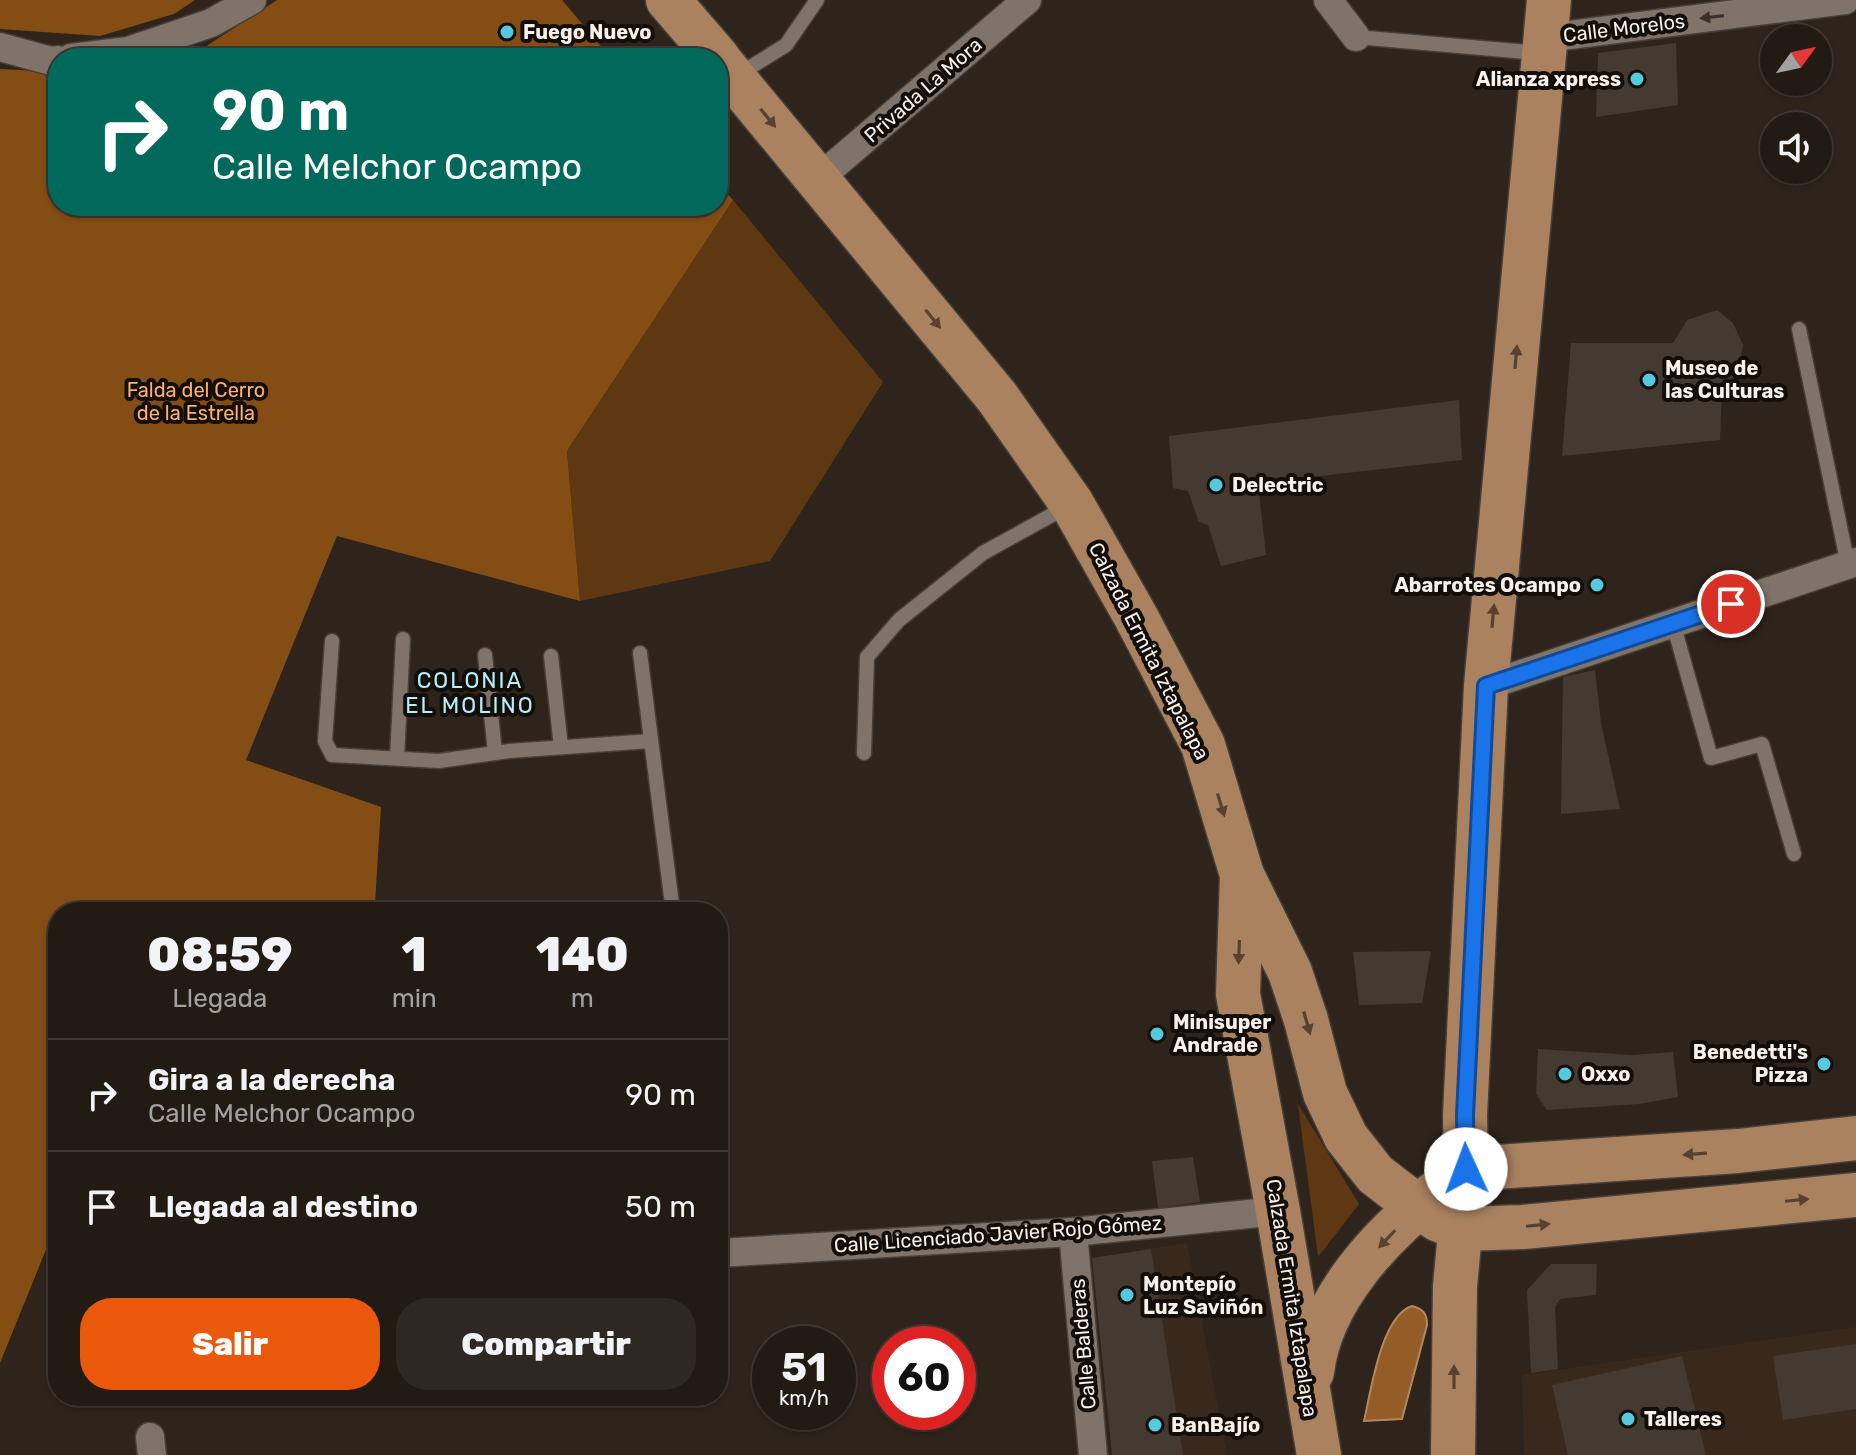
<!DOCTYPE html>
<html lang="es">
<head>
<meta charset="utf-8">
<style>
  body { margin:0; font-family:Rubik,sans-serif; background:#2e2822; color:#f1f3f6; height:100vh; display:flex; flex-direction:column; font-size:30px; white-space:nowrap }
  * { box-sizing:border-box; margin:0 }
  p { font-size:26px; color:#a2a1a0 }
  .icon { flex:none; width:44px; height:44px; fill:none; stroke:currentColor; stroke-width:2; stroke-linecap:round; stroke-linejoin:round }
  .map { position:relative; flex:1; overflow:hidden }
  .drawer { position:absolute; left:48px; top:902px; width:680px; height:504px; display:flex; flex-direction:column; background:#221b14; border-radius:32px; box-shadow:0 2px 6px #0004,0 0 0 2px #3f3934 }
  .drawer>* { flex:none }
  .hud { position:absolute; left:48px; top:48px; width:680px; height:168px; border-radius:32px; box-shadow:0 2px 6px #0004,0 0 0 2px #3f3934; background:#00695c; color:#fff; overflow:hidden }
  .needle { width:52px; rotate:57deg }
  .buttons { position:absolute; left:1760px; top:24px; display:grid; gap:16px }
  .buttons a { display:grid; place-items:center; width:72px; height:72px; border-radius:50%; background:#221b14; box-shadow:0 2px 6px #0004,0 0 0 2px #3f3934; font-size:40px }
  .speed { position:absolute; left:752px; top:1326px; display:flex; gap:16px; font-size:40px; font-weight:700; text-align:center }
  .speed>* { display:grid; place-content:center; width:104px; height:104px; border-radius:50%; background:#221b14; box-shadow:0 2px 6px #0004,0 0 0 2px #3f3934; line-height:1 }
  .speed small { font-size:20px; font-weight:400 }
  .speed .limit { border:12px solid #d22; background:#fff; color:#111 }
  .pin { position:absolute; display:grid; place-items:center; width:68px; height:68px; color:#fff; margin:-34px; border:4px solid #fff; border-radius:50%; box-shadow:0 2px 8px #0007 }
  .me { position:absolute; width:88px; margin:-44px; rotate:358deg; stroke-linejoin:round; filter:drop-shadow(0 0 6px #0008) }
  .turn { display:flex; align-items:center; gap:28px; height:168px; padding:0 32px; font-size:36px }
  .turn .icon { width:104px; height:104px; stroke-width:2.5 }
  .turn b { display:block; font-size:56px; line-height:68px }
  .eta { display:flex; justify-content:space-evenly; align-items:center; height:136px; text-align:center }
  .eta b { font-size:48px; font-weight:800; line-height:56px }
  .primary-button { display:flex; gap:16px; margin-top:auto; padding:16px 32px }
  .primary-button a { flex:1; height:92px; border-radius:32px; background:#ea580c; color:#fff; font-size:32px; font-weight:800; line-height:92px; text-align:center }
  .primary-button a+a { background:#2e2822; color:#f1f3f6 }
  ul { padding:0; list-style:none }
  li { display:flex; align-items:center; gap:24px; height:112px; padding:0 32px; border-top:2px solid #3f3934 }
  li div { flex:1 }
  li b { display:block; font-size:30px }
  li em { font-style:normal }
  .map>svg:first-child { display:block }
  .built { fill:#39291c }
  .green { fill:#5e3812 }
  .forest { fill:#844d14 }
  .water { fill:#945c27; stroke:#b28862; stroke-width:2 }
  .building { fill:#453a31 }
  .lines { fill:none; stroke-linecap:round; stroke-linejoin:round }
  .lane-casing { stroke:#483f38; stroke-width:17 }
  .street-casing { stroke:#483f38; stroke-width:31 }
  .primary-casing { stroke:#483f38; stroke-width:47 }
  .lane { stroke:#807369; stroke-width:14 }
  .street { stroke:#807369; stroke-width:28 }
  .primary { stroke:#aa8260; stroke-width:44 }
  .oneway { fill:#39312b }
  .oneway2 { fill:#574231 }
  .route-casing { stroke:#114b97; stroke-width:20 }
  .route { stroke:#1a73e8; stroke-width:14 }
  .poi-dot { fill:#54cade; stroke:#130e0a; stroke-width:3 }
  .labels { text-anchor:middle; stroke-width:8; stroke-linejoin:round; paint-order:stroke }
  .street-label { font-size:20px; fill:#f8f0eb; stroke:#130e0a }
  .poi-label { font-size:20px; font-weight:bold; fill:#f8f0eb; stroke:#130e0a; text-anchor:start }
  .park-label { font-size:20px; fill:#feb06c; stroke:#130e0a }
  .neighbourhood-label { font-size:22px; letter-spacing:2px; fill:#b5effa; stroke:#130e0a }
</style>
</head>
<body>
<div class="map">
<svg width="1856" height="1455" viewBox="0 0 1856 1455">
  <rect width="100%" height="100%" fill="#2e241b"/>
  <g class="built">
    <polygon points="1187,1243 1227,1455 1112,1455 1163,1331 1151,1249"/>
    <polygon points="1856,1327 1856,1455 1524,1455 1522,1375"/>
  </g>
  <g class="green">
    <polygon points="733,200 883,382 770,561 580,601 567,451"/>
    <polygon points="1298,1104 1359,1204 1318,1257"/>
  </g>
  <g class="forest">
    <polygon points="0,0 195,0 174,14 100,36 0,29"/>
    <polygon points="277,0 562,0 611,58 188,58"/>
    <polygon points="0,69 58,72 58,206 718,206 718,183 733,200 567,451 580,601 337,536 246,760 381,807 375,903 383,912 58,912 58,1220 0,1363"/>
  </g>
  <path class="water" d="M1412,1306C1423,1309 1427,1313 1427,1325L1402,1419L1364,1421C1371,1391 1381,1316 1412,1306Z"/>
  <g class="building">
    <polygon points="1676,43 1678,105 1596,117 1598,53"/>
    <polygon points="1717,310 1733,323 1743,345 1738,373 1722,386 1720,440 1562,456 1571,343 1673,343 1687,320"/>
    <polygon points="1459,400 1462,460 1258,483 1266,555 1221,566 1208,525 1199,522 1188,491 1173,488 1169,436"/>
    <polygon points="1595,670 1601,723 1620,809 1561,814 1563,677"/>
    <polygon points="1431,951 1422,1003 1359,1005 1353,952"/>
    <polygon points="1538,1049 1632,1055 1673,1052 1678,1097 1639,1104 1547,1110 1536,1094"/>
    <polygon points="1193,1157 1200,1202 1158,1208 1152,1161"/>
    <polygon points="1151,1249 1183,1455 1112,1455 1092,1258"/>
    <polygon points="1551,1264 1597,1264 1596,1295 1560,1299 1555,1307 1558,1369 1531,1373 1527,1290"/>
    <polygon points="1856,1344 1856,1409 1783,1420 1773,1356"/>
    <polygon points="1682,1356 1706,1455 1568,1455 1552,1385"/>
  </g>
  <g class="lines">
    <g class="lane-casing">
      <g id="lane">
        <polyline points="1356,37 1539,53"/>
        <polyline points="738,75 786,45 817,0"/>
        <polyline points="1799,329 1848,565"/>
        <polyline points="1673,623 1711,758 1762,744 1794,854"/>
        <polyline points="332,641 325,741 332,755 439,761 509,751 651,741"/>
        <polyline points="640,653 673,912"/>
        <polyline points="485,655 495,753"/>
        <polyline points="551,656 561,747"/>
        <polyline points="864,753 867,657 899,620 983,553 1068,506"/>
        <polyline points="397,758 403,639"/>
      </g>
    </g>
    <g class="street-casing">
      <g id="street">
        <polyline points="1328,0 1356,37"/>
        <polyline points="1546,38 1845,0"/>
        <polyline points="0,47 51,61 58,60"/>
        <polyline points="71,58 128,51 211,23 252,0"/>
        <polyline points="818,179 1027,0"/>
        <polyline points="1486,686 1856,562"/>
        <polyline points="1073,1232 1093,1455"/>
        <polyline points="718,1253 1073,1232 1278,1211"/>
        <polyline points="150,1437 152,1455"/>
      </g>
    </g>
    <g class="primary-casing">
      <g id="primary">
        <polyline points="668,0 718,58"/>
        <polyline points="718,59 997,397 1072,504 1136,617 1203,745 1242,875 1238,994 1278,1211 1319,1455"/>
        <polyline points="1243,877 1290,972 1306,1020 1325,1093 1346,1137 1375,1174 1415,1205 1439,1220 1461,1229 1523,1227 1856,1195"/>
        <polyline points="1466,1169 1738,1151 1856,1138"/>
        <path d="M1312,1372C1320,1299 1383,1233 1439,1190"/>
        <polyline points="1453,1455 1455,1286 1466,1169 1465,1115 1486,686 1549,0"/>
      </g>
    </g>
    <use href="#lane" class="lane"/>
    <use href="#street" class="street"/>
    <use href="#primary" class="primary"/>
  </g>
  <defs><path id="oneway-solid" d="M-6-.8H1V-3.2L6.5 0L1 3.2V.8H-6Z" transform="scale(2)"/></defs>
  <use class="oneway" href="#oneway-solid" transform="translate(1712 17) rotate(173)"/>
  <g class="oneway2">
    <use href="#oneway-solid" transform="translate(768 118) rotate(51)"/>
    <use href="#oneway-solid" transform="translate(933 319) rotate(51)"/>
    <use href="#oneway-solid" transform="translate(1516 357) rotate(-85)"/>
    <use href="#oneway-solid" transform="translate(1493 616) rotate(-85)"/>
    <use href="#oneway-solid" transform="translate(1221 805) rotate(73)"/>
    <use href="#oneway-solid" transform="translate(1239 952) rotate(92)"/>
    <use href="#oneway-solid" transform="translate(1307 1023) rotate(74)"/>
    <use href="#oneway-solid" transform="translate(1695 1154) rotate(176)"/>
    <use href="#oneway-solid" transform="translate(1797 1200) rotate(-6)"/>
    <use href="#oneway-solid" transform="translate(1538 1225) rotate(-6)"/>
    <use href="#oneway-solid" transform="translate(1387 1239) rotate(133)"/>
    <use href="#oneway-solid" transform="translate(1454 1377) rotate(-90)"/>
  </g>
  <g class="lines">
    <g class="route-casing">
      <polyline id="route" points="1466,1169 1465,1115 1486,686 1731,604"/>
    </g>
    <use href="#route" class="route"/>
  </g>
  <g class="poi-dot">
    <circle cx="507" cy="32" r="8"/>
    <circle cx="1637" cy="79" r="8"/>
    <circle cx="1649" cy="380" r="8"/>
    <circle cx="1216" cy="485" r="8"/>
    <circle cx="1597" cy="585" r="8"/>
    <circle cx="1157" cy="1034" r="8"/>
    <circle cx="1824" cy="1064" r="8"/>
    <circle cx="1565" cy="1074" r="8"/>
    <circle cx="1127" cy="1295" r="8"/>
    <circle cx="1628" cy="1419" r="8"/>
    <circle cx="1155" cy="1425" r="8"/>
  </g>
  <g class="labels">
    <g class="street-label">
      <text transform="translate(1624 28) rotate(-7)" y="7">Calle Morelos</text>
      <text transform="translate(923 90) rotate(-41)" y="7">Privada La Mora</text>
      <text transform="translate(1149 651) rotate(63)" y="7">Calzada Ermita Iztapalapa</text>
      <text transform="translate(998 1234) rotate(-4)" y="7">Calle Licenciado Javier Rojo Gómez</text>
      <text transform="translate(1292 1298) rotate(81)" y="7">Calzada Ermita Iztapalapa</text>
      <text transform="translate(1083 1344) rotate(-95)" y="7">Calle Balderas</text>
    </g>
    <g class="poi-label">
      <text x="523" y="39">Fuego Nuevo</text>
      <text x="1621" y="86" text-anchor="end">Alianza xpress</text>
      <text x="1665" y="375">Museo de<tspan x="1665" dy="23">las Culturas</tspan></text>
      <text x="1232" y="492">Delectric</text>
      <text x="1581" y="592" text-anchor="end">Abarrotes Ocampo</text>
      <text x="1173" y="1029">Minisuper<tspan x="1173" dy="23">Andrade</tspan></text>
      <text x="1808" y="1059" text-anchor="end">Benedetti's<tspan x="1808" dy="23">Pizza</tspan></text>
      <text x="1581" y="1081">Oxxo</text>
      <text x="1143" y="1291">Montepío<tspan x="1143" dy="23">Luz Saviñón</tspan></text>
      <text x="1644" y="1426">Talleres</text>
      <text x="1171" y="1432">BanBajío</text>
    </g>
    <g class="park-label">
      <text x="196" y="397">Falda del Cerro<tspan x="196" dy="23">de la Estrella</tspan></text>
    </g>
    <g class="neighbourhood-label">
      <text x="470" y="688">COLONIA<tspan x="470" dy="25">EL MOLINO</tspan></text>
    </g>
  </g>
</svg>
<div class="buttons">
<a><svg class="needle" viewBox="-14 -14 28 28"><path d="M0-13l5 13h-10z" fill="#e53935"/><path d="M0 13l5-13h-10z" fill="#a2a1a0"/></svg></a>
<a><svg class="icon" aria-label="sound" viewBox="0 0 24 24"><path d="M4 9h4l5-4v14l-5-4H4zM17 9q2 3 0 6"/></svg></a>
</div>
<div class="speed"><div>51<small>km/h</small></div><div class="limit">60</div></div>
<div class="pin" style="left:1731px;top:604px;background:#d93025"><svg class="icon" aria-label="arrive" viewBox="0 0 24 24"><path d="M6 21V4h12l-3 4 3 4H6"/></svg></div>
<svg class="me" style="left:1466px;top:1169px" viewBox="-20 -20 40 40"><circle r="19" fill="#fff"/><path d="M0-13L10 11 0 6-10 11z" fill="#1a73e8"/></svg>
<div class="hud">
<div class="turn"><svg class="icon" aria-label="right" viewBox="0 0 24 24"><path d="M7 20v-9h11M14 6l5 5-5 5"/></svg><div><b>90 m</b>Calle Melchor Ocampo</div></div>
</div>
<section class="drawer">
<div class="eta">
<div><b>08:59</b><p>Llegada</p></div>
<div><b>1</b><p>min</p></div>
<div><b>140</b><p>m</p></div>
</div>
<ul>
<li><svg class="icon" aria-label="right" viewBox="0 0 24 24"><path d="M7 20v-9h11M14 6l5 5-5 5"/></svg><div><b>Gira a la derecha</b><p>Calle Melchor Ocampo</p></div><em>90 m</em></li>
<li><svg class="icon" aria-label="arrive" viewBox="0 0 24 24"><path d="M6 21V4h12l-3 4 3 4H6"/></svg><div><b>Llegada al destino</b></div><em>50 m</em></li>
</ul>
<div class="primary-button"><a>Salir</a><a>Compartir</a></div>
</section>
</div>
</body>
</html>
